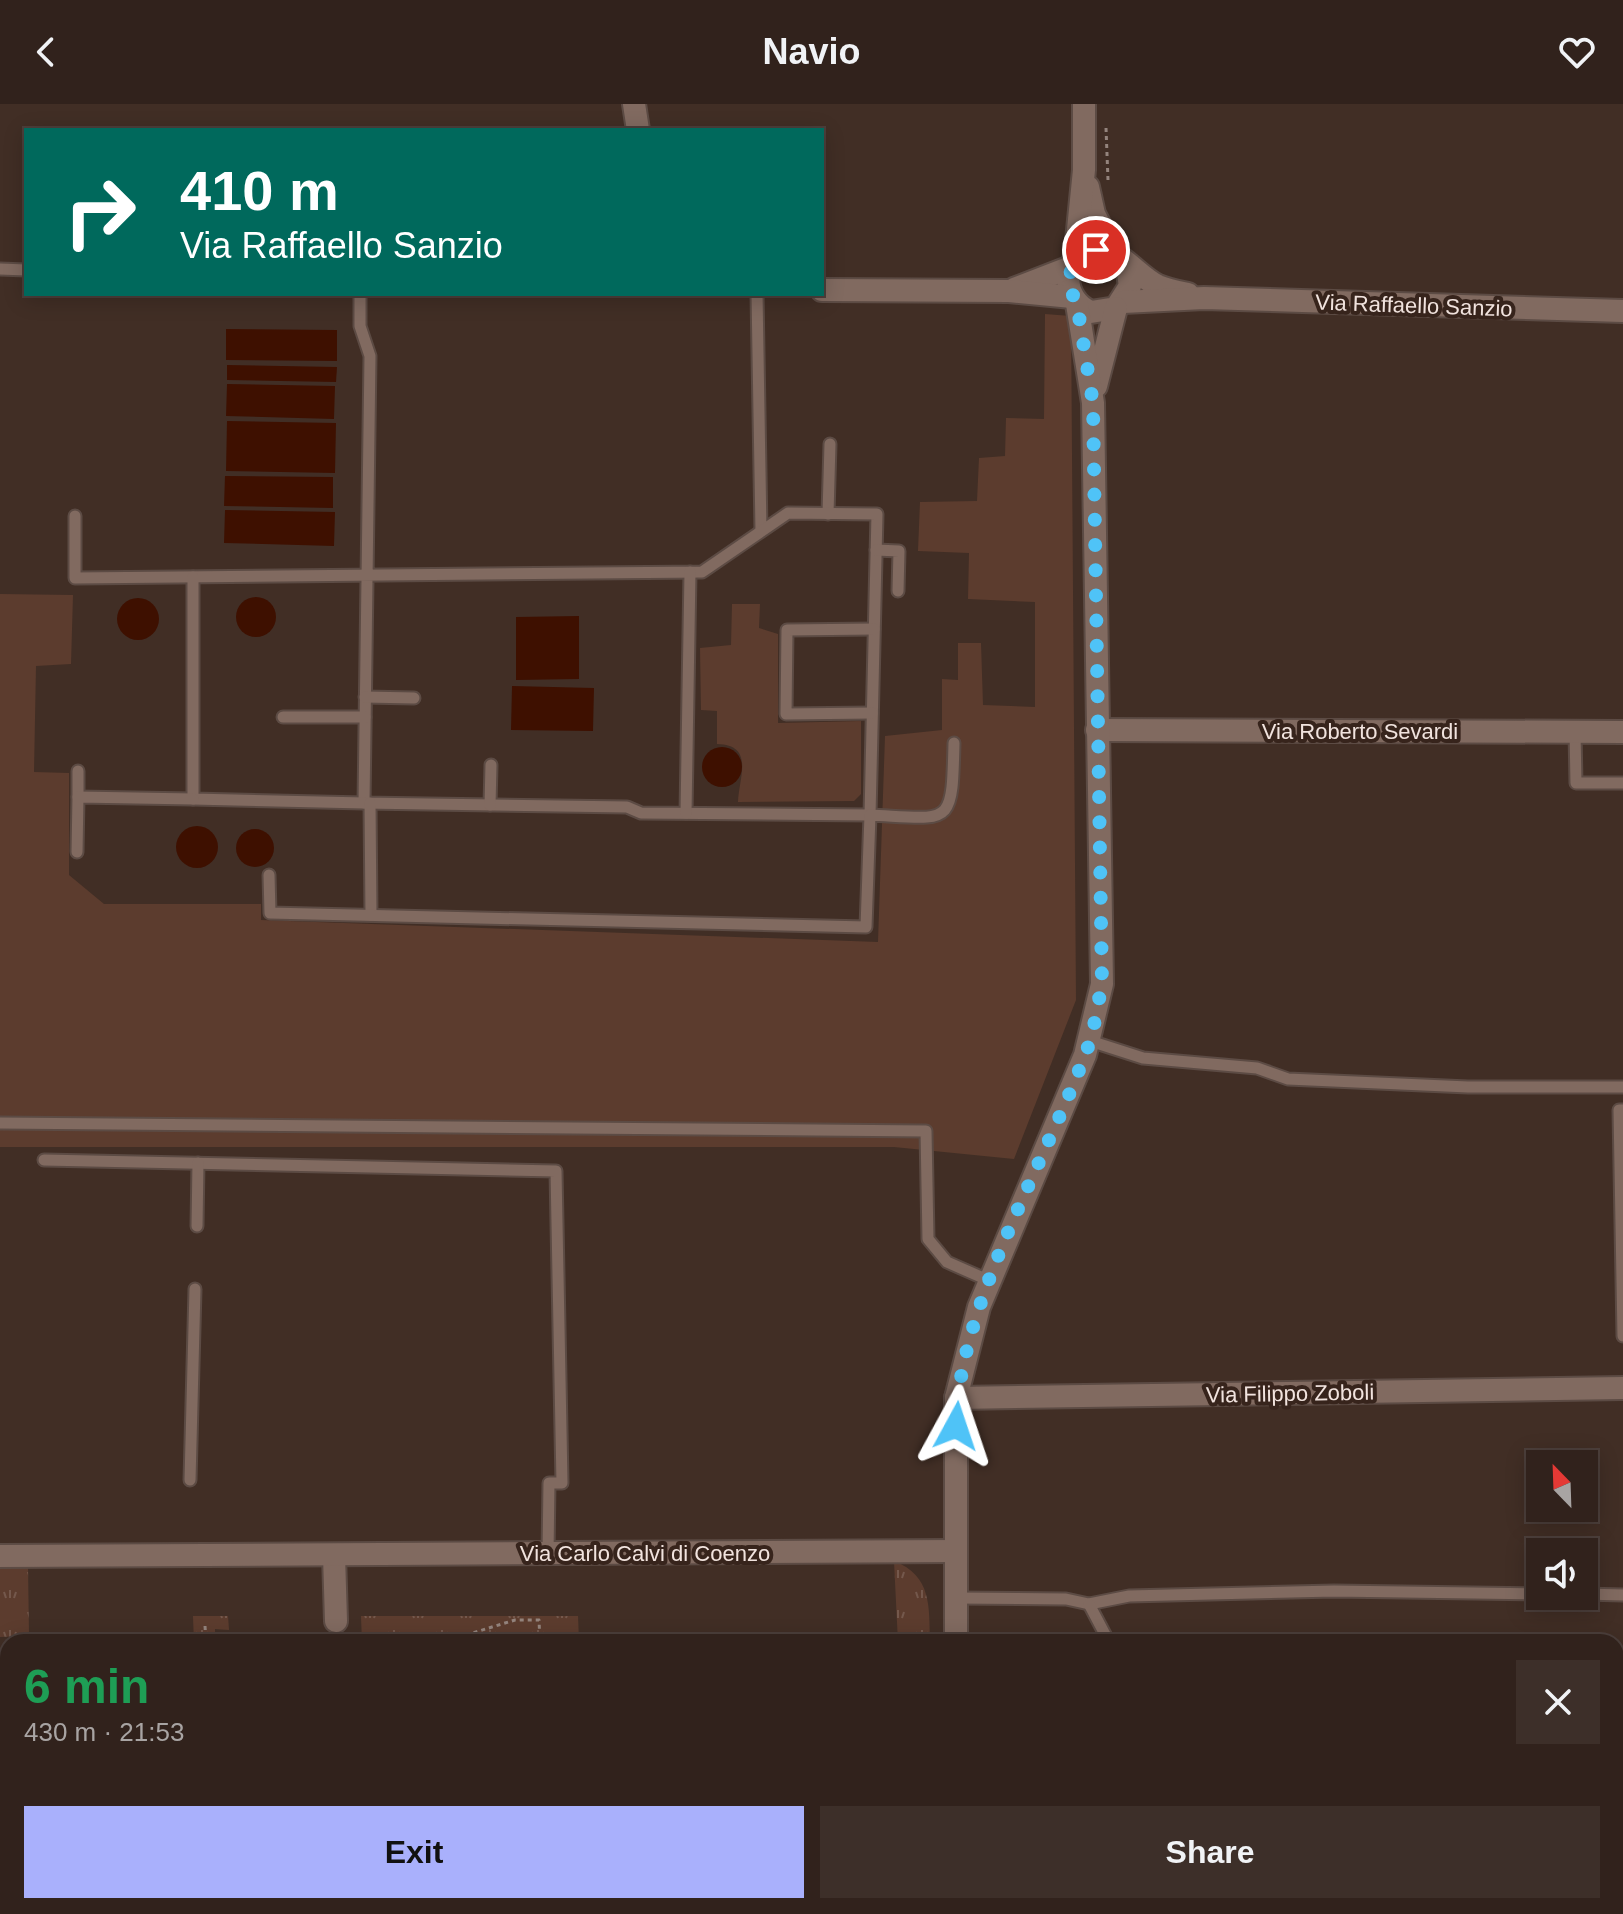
<!DOCTYPE html>
<html lang="en">
<head>
<meta charset="utf-8">
<style>
  body { margin:0; font-family:Helvetica,sans-serif; background:#3d2f29; color:#f1f3f6; height:100vh; display:flex; flex-direction:column; font-size:30px; white-space:nowrap }
  * { box-sizing:border-box; margin:0 }
  p { font-size:26px; color:#a8a4a3 }
  .icon { flex:none; width:44px; height:44px; fill:none; stroke:currentColor; stroke-width:2; stroke-linecap:round; stroke-linejoin:round }
  .map { position:relative; flex:1; overflow:hidden }
  .drawer { position:absolute; left:0px; top:1530px; width:1624px; height:280px; display:flex; flex-direction:column; background:#31221c; border-radius:24px 24px 0 0; box-shadow:0 4px 20px #0003,0 0 0 2px #4c3f3b }
  .drawer>* { flex:none }
  .hud { position:absolute; left:24px; top:24px; width:800px; height:168px; border-radius:0px; box-shadow:0 4px 20px #0003,0 0 0 2px #4c3f3b; background:#00695c; color:#fff; overflow:hidden }
  .needle { width:52px; rotate:337deg }
  .tools { position:absolute; left:1526px; top:1346px; display:grid; gap:16px }
  .tools a { display:grid; place-items:center; width:72px; height:72px; border-radius:0px; background:#31221c; box-shadow:0 4px 20px #0003,0 0 0 2px #4c3f3b; font-size:40px }
  .pin { position:absolute; display:grid; place-items:center; width:68px; height:68px; color:#fff; margin:-34px; border:4px solid #fff; border-radius:50%; box-shadow:0 2px 8px #0007 }
  .me { position:absolute; width:88px; margin:-44px; rotate:5deg; stroke-linejoin:round; filter:drop-shadow(0 0 6px #0008) }
  .turn { display:flex; align-items:center; gap:28px; height:168px; padding:0 24px; font-size:36px }
  .turn .icon { width:104px; height:104px; stroke-width:2.5 }
  .turn b { display:block; font-size:56px; line-height:68px }
  .round { display:grid; place-items:center; flex:none; width:84px; height:84px; border-radius:0px; background:#3d2f29 }
  .headline { display:flex; align-items:center; justify-content:space-between; height:136px; padding:0 24px }
  h1 { font-size:48px; font-weight:800; line-height:60px; color:#1e9e55 }
  .action { display:flex; gap:16px; margin-top:auto; padding:16px 24px }
  .action a { flex:1; height:92px; border-radius:0px; background:#a9b0fc; color:#111; font-size:32px; font-weight:800; line-height:92px; text-align:center }
  .action a+a { background:#3d2f29; color:#f1f3f6 }
  header { display:flex; justify-content:space-between; align-items:center; height:104px; padding:0 24px; background:#31221c; font-size:36px; font-weight:800 }
  .map>svg:first-child { display:block }
  .grass { fill:#5c3c2e }
  .park { fill:url(#park-tufts) }
  .water { fill:#3e1000 }
  .lines { fill:none; stroke-linecap:round; stroke-linejoin:round }
  .service-casing { stroke:#5c4b44; stroke-width:15 }
  .minor-casing { stroke:#5c4b44; stroke-width:26 }
  .path { stroke:#94847d; stroke-width:3; stroke-dasharray:4 4; stroke-linecap:butt }
  .service { stroke:#816a60; stroke-width:11 }
  .minor { stroke:#816a60; stroke-width:22 }
  .route { stroke:#4fc3f7; stroke-width:14; stroke-dasharray:0 25.2 }
  .labels { text-anchor:middle; stroke-width:8; stroke-linejoin:round; paint-order:stroke }
  .street-label { font-size:22px; fill:#f1e3de; stroke:#37241c }
</style>
</head>
<body>
<header><svg class="icon" aria-label="back" viewBox="0 0 24 24"><path d="M15 5l-7 7 7 7"/></svg>Navio<svg class="icon" aria-label="heart" viewBox="0 0 24 24"><path d="M12 20l-8-8c-3-5 5-10 8-4 3-6 11-1 8 4z"/></svg></header>
<div class="map">
<svg width="1623" height="1810" viewBox="0 0 1623 1810">
  <defs>
    <pattern id="park-tufts" width="24" height="20" patternUnits="userSpaceOnUse" patternTransform="scale(2)"><rect width="24" height="20" fill="#5c3c2e"/><path d="M3 7l-1-3M5 7V3M7 7l1-3M15 17l-1-3M17 17v-4M19 17l1-3" fill="none" stroke="#74584c"/></pattern>
  </defs>
  <rect width="100%" height="100%" fill="#412e25"/>
  <g class="grass">
    <polygon points="1045,210 1071,212 1076,896 1014,1055 894,1043 0,1043 0,490 73,491 71,560 36,562 34,668 69,669 69,771 104,800 261,800 261,816 878,838 885,632 942,626 942,575 958,576 958,539 981,539 983,601 1035,603 1035,498 968,495 969,449 918,447 920,398 977,397 979,354 1005,352 1006,314 1044,315"/>
    <path d="M732,500H760L759,524L778,530V619L861,617V690L854,697L738,698C739,673 755,641 717,640V607L701,606L700,544L731,541Z"/>
    <polygon points="1616,1795 1623,1798 1623,1810 1478,1810 1449,1802 1616,1802"/>
    <polygon points="932,1802 1178,1802 1177,1810"/>
  </g>
  <g class="park">
    <path d="M894,1457C932,1472 929,1502 930,1538H898Z"/>
    <polygon points="0,1463 28,1463 29,1532 0,1533"/>
    <polygon points="193,1512 228,1512 229,1526 215,1525 215,1538 194,1538"/>
    <polygon points="361,1512 578,1512 579,1538 362,1538"/>
    <polygon points="0,1705 8,1705 8,1802 774,1802 749,1810 0,1810"/>
  </g>
  <g class="water">
    <polygon points="226,225 337,226 337,257 226,256"/>
    <polygon points="227,261 337,263 336,278 227,276"/>
    <polygon points="227,280 335,282 334,315 226,312"/>
    <polygon points="227,317 336,319 335,369 226,367"/>
    <polygon points="225,372 333,373 333,404 224,402"/>
    <polygon points="225,406 335,408 334,442 224,439"/>
    <circle cx="256" cy="513" r="20"/>
    <circle cx="138" cy="515" r="21"/>
    <polygon points="579,512 579,575 516,576 516,513"/>
    <polygon points="512,582 594,584 593,627 511,626"/>
    <circle cx="722" cy="663" r="20"/>
    <circle cx="197" cy="743" r="21"/>
    <circle cx="255" cy="744" r="19"/>
  </g>
  <g class="lines">
    <g class="service-casing">
      <g id="service">
        <polyline points="0,165 26,166"/>
        <polyline points="757,190 761,427"/>
        <polyline points="828,410 830,340"/>
        <polyline points="75,412 75,474 702,468 788,409 877,410 870,711 641,709 627,703 364,699 370,252 360,222 360,190"/>
        <polyline points="876,446 899,447 898,487"/>
        <polyline points="193,473 193,695 364,699"/>
        <polyline points="365,593 414,594"/>
        <polyline points="872,609 786,610 787,526 874,525"/>
        <polyline points="283,613 365,613"/>
        <polyline points="1575,628 1576,679 1623,679"/>
        <polyline points="78,693 78,667"/>
        <polyline points="370,699 371,811"/>
        <polyline points="490,701 491,661"/>
        <polyline points="686,709 690,468"/>
        <polyline points="77,748 78,693 193,695"/>
        <path d="M269,771L270,809L866,823L870,711C952,715 952,724 954,639"/>
        <polyline points="1090,937 1143,954 1257,964 1288,975 1468,983 1623,983"/>
        <polyline points="1623,1006 1619,1006 1623,1232"/>
        <polyline points="0,1019 926,1027 928,1135 947,1158 990,1177"/>
        <polyline points="44,1056 556,1067 562,1379 549,1379 548,1450"/>
        <polyline points="197,1122 198,1059"/>
        <polyline points="190,1376 195,1185"/>
        <polyline points="1584,1490 1623,1491"/>
        <polyline points="956,1494 1066,1495 1089,1500 1129,1492 1334,1487 1540,1490"/>
        <polyline points="1089,1500 1109,1538"/>
        <polyline points="1616,1763 1623,1766"/>
      </g>
    </g>
    <g class="minor-casing">
      <g id="minor">
        <polyline points="634,0 638,26"/>
        <polyline points="1088,83 1094,110 1114,149"/>
        <polyline points="1075,156 1084,66 1084,0"/>
        <path d="M1127,163L1130,182L1116,204L1091,208C1061,196 1059,150 1095,146C1119,143 1137,172 1158,182C1167,186 1178,188 1188,190"/>
        <polyline points="1014,185 1071,163"/>
        <polyline points="822,186 1009,187 1072,193"/>
        <polyline points="1123,198 1204,194 1623,207"/>
        <polyline points="1096,282 1116,204"/>
        <polyline points="1097,626 1623,628"/>
        <polyline points="956,1294 1623,1284"/>
        <polyline points="334,1451 336,1517"/>
        <polyline points="0,1452 956,1447"/>
        <polyline points="956,1538 956,1294 979,1203 1085,951 1102,880 1093,299 1077,200"/>
        <polyline points="958,1802 958,1810"/>
      </g>
    </g>
    <g class="path">
      <polyline points="1106,24 1108,76"/>
      <polyline points="205,1522 206,1538"/>
      <polyline points="386,1537 392,1538"/>
      <polyline points="443,1538 515,1516 539,1516 540,1538"/>
      <polyline points="0,1722 8,1722"/>
      <polyline points="0,1749 8,1746"/>
      <polyline points="0,1781 8,1776"/>
      <polyline points="55,1802 64,1810"/>
      <polyline points="95,1802 100,1810"/>
      <polyline points="121,1802 124,1810"/>
      <polyline points="214,1802 214,1810"/>
      <polyline points="909,1802 909,1808"/>
      <polyline points="15,1810 23,1802"/>
      <polyline points="160,1810 173,1802"/>
      <polyline points="374,1810 379,1802"/>
    </g>
    <use href="#service" class="service"/>
    <use href="#minor" class="minor"/>
  </g>
  <g class="lines">
    <path class="route" d="M956,1322C958,1204 1043,1063 1085,951C1094,929 1097,904 1102,880L1093,299L1077,200L1067,178L1075,156L1096,146"/>
  </g>
  <g class="labels">
    <g class="street-label">
      <text transform="translate(1414 201) rotate(2)" y="8">Via Raffaello Sanzio</text>
      <text x="1360" y="635">Via Roberto Sevardi</text>
      <text transform="translate(1290 1289) rotate(-1)" y="8">Via Filippo Zoboli</text>
      <text x="645" y="1457">Via Carlo Calvi di Coenzo</text>
    </g>
  </g>
</svg>
<div class="tools">
<a><svg class="needle" viewBox="-14 -14 28 28"><path d="M0-13l5 13h-10z" fill="#e53935"/><path d="M0 13l5-13h-10z" fill="#a8a4a3"/></svg></a>
<a><svg class="icon" aria-label="sound" viewBox="0 0 24 24"><path d="M4 9h4l5-4v14l-5-4H4zM17 9q2 3 0 6"/></svg></a>
</div>
<div class="pin" style="left:1096px;top:146px;background:#d93025"><svg class="icon" aria-label="arrive" viewBox="0 0 24 24"><path d="M6 21V4h12l-3 4 3 4H6"/></svg></div>
<svg class="me" style="left:956px;top:1322px" viewBox="-20 -20 40 40"><path d="M0-17L14 15 0 8-14 15z" fill="#4fc3f7" stroke="#fff" stroke-width="4"/></svg>
<div class="hud">
<div class="turn"><svg class="icon" aria-label="right" viewBox="0 0 24 24"><path d="M7 20v-9h11M14 6l5 5-5 5"/></svg><div><b>410 m</b>Via Raffaello Sanzio</div></div>
</div>
<section class="drawer">
<div class="headline"><div><h1>6 min</h1><p>430 m · 21:53</p></div><a class="round"><svg class="icon" aria-label="close" viewBox="0 0 24 24"><path d="M6 6l12 12M18 6L6 18"/></svg></a></div>
<div class="action"><a>Exit</a><a>Share</a></div>
</section>
</div>
</body>
</html>
